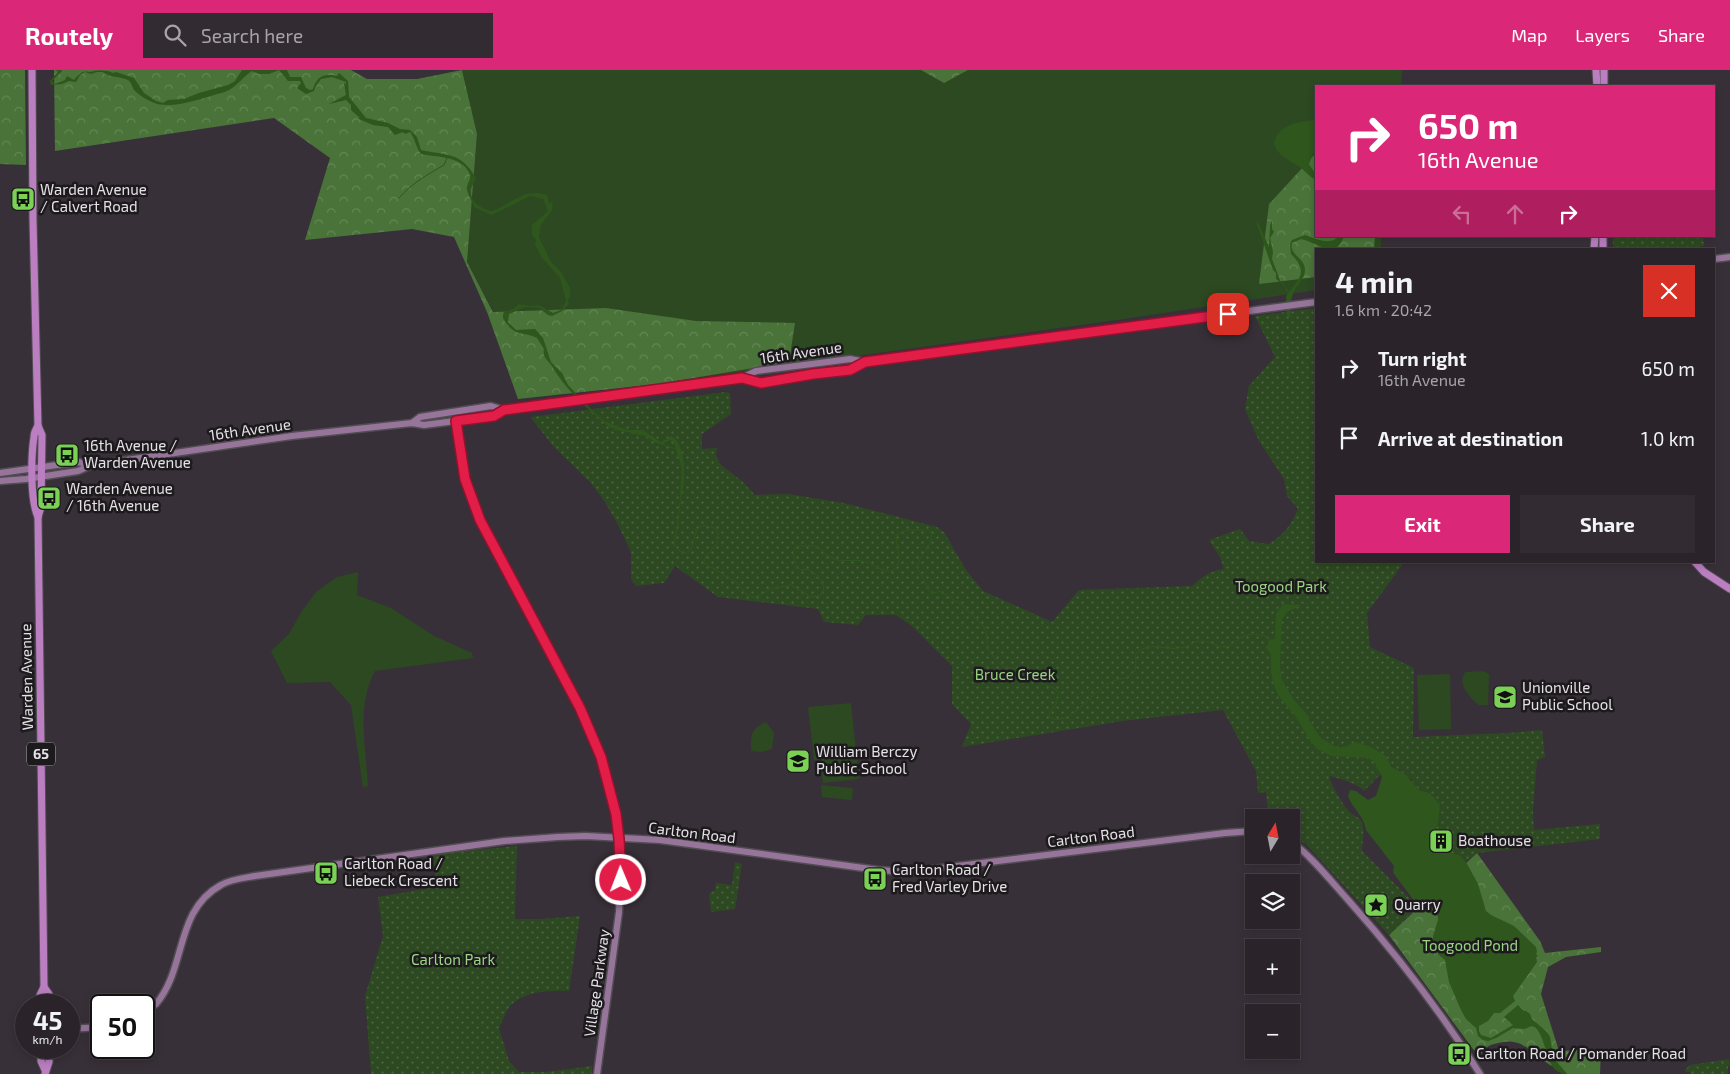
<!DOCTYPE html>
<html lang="en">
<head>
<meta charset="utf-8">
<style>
  body { margin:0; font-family:"Exo 2",sans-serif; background:#322c32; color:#f1f3f6; height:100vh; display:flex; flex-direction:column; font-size:19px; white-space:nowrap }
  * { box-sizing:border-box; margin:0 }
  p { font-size:16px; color:#a5a4a8 }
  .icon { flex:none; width:28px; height:28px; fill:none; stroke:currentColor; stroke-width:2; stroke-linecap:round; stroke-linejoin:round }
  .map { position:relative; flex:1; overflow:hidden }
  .side { position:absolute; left:1315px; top:178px; width:400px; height:315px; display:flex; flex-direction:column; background:#2a242a; border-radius:0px; box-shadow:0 2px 8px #0003,0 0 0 1px #464147 }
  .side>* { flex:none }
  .banner { position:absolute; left:1315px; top:15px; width:400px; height:152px; border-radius:0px; box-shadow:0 2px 8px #0003,0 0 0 1px #464147; background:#db2777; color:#fff; overflow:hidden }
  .needle { width:32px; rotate:10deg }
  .tools { position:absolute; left:1245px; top:739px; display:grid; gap:10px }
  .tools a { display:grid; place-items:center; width:55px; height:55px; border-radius:0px; background:#2a242a; box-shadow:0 2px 8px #0003,0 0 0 1px #464147; font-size:25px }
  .speed { position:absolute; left:15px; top:924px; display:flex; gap:10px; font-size:25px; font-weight:700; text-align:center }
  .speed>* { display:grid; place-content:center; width:65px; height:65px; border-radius:50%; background:#2a242a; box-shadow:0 2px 8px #0003,0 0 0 1px #464147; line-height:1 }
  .speed small { font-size:12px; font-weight:400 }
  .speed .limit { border:2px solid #111; border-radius:8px; background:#fff; color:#111 }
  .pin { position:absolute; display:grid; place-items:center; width:42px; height:42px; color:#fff; margin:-21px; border-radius:10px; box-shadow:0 2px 8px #0006 }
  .me { position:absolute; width:55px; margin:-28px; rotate:359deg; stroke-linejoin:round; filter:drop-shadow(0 0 4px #0008) }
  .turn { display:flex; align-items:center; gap:18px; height:105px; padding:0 20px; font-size:22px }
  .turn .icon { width:65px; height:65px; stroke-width:2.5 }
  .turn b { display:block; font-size:35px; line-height:42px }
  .lanes { display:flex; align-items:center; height:48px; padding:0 20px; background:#0003; justify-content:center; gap:25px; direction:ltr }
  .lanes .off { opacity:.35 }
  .round { display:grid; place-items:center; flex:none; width:52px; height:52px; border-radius:0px; background:#322c32 }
  .headline { display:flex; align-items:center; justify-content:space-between; height:85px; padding:0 20px }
  h1 { font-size:30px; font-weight:700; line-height:38px }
  .action { display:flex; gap:10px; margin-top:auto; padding:10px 20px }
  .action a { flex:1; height:58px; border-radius:0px; background:#db2777; color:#fff; font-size:20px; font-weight:700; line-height:58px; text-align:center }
  .action a+a { background:#322c32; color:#f1f3f6 }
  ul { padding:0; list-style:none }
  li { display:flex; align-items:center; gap:15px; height:70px; padding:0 20px }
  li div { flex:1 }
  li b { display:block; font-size:19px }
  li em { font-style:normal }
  header { display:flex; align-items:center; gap:30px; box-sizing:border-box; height:70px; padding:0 25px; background:#db2777; color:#fff }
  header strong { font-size:24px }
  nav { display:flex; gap:28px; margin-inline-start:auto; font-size:18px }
  .search { width:350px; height:45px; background:#322c32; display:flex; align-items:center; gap:12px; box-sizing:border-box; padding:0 18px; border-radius:0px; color:#a5a4a8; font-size:19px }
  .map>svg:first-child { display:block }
  .grass { fill:#2d4921 }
  .forest { fill:url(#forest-crowns) }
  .park { fill:url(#park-dots) }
  .water { fill:#2e561d }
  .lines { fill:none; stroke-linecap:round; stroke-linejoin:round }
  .stream { stroke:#2e561d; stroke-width:1 }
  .secondary-casing { stroke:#524c53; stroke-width:9 }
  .primary-casing { stroke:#524c53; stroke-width:9 }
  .secondary { stroke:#97759b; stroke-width:6 }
  .primary { stroke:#ba7ec1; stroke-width:7 }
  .route-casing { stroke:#92132f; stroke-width:12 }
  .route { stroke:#e11d48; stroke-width:9 }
  .labels { text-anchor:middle; stroke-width:5; stroke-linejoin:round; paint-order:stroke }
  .shield { fill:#1d1a1d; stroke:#a9a5aa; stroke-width:1 }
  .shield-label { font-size:14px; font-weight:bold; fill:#e5e1e6 }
  .poi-label { font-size:15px; fill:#e5e1e6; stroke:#1d1a1d; text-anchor:start }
  .street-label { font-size:15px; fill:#e5e1e6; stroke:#1d1a1d }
  .park-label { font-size:15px; fill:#99d582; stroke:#1d1a1d }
</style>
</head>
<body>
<header>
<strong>Routely</strong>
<div class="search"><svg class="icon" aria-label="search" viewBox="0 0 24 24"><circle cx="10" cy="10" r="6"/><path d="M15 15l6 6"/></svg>Search here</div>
<nav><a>Map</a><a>Layers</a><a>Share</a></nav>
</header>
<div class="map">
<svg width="1730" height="1004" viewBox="0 0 1730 1004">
  <defs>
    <pattern id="forest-crowns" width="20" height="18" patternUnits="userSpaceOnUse" patternTransform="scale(1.25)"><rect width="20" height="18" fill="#497339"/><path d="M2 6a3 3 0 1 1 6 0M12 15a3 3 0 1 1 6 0" fill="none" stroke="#638756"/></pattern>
    <pattern id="park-dots" width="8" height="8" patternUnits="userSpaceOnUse" patternTransform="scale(1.25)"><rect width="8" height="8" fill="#2d4921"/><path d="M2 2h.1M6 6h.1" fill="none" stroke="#4b6341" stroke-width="1.8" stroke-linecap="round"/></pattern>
  </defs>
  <rect width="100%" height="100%" fill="#383038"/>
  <g class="grass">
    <polygon points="462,0 1402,0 1401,16 1316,16 1316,166 1381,166 1381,179 1316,179 1316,220 1117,250 703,307 649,267 511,274 467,192 477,64"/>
    <path d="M358,502L357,525L391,538L434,566L472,583L473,588L375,601C356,635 366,679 368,716L363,717L351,635L330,612L287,613L271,581L289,564L302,541L316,522L337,507Z"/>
    <polygon points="1483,601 1489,604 1488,635 1479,635 1471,628 1464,618 1462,610 1465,602"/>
    <polygon points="1450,604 1451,659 1419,660 1417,605"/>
    <polygon points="851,633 859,709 823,713 820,691 814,690 808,637"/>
    <path d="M766,652L774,663L772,679L761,682L751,681C751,665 750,659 766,652Z"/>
    <polygon points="821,715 853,718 852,730 822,727"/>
  </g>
  <g class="forest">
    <polygon points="0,0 25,0 26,95 0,94"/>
    <polygon points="54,0 351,0 367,9 417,9 462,0 477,64 467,192 493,242 606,238 696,251 795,253 789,292 657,314 518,329 487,242 454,167 412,159 305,170 330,88 274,48 55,81"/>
    <polygon points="921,0 968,0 944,13"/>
    <polygon points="1316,83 1316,166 1375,166 1374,179 1316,179 1316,207 1259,214 1269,134"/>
    <path d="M1477,783L1540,871L1545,883L1601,877V882L1566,887L1548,897L1541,924L1559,981L1601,979L1600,1004H1567C1563,999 1556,998 1550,995C1528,981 1522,965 1494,974C1487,976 1483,979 1480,986L1473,979L1389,865Z"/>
  </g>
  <g class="park">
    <polygon points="1613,166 1703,166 1704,176 1682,179 1613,179"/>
    <path d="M1316,238V491H1405L1367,543L1370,577L1414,598L1413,667L1508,663L1542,660L1545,687L1537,690L1533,741L1534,760L1600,754V769L1477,783L1466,792C1452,776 1420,787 1438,754L1430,723L1419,720L1412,712V710L1388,693L1381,704L1364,721C1359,714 1338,708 1329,706C1331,715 1342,733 1348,740C1352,746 1360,746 1362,753C1365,762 1362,773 1362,781L1418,837L1389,865L1306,774L1291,766V748L1269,747L1266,722L1258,723L1256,701L1223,640L1122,651L962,677L971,654L952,634V596L913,557L896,545H866L858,555L824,552L818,539L718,527L675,496L664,513L636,516L631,509V482L618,455L605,432L591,413L554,377L530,347L726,322L730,323L731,344L702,364V379L717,378L716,386L721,395L743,412L755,425L788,424L844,433L937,457L944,462L966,500L983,521L1052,552L1079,520L1192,516C1202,507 1209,501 1224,499L1220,487L1209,470L1240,459L1249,471L1269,474C1284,464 1291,456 1298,439L1287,426L1284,409L1259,371L1245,339L1249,316L1275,287L1255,246Z"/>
    <path d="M517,776L515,849H541L580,846L569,921C550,920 527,921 512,934C506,939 503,951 499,958L509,991L519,1002H546L592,996V1004H371L365,926L383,866L378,827L436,817L433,784Z"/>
    <polygon points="735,792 742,794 735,839 711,842 709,824 715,820 716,813 732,815"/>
    <polygon points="1729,989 1730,996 1728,996 1728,1004 1690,1004 1690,1002 1686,1002 1685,1000 1690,995"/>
  </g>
  <g class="water">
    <path d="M56,0H62V1L52,11L55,14L65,10L67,6L74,10C79,4 81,0 91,2C97,0 107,0 113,3L116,2L134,8L144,23L156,31L163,33L168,30L184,29L199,23L228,15L235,11L242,0H287L290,7H301L306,18L310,20L313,19C317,6 324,3 337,6L339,3L348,11L349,27L366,48L388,53L400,59L410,60L417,67L421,80C447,86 460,81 476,108C475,111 472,115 471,119C469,132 482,139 492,141C512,134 523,117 547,125L549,134L552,131L553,132L552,140L541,155L539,167L551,192L561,202L570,218V226L568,230L569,234L562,241L552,246L548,245L539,238L525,237L509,244L508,252L516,260L535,259L543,268L551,292L562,303L568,315L597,345L604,351L627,360H643L659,371L661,372L671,366C687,374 685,409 682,425H680L682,399L674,373L670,370C654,379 654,368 639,364C630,362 621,362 613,358C605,355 600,349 594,344C578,330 564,316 553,298C549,290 542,289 544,279L537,268C523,261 517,267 507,254C503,249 502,248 504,242L513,239L519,234L530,236L539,235L553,243L561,240L566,231L560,208L542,188L535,175L536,170L532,165V155L548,141L543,129L530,126L492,145L475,138C473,133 468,125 467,120C466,114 471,111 470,105C464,86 436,87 421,84C416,78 415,68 410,62L405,64L403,62L395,65L388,57L373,55L359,49L358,48H360L351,40V35L346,30L329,34L346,25L344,13L346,14V12L332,7L321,9L316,16L314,21L306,24L297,18L301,13L300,11H288L279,0L269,4H259L252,1C243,7 238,15 229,20C224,23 219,23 214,25C197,30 167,41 150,31C145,29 138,24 134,20C132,17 132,13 128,10C120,6 109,8 103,2H97L91,4L85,2L80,5L76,12L69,11L62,14L51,15L50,11L58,2Z"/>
    <path d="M1316,50V77L1309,94L1316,105L1314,109C1309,106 1306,102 1301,98C1291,90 1278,88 1274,73C1279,53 1299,52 1316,50Z"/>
    <polygon points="1272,150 1272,159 1274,162 1270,168 1273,182 1272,189 1281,213 1276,209 1276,203 1273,200 1256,152 1259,154 1269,177 1270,156"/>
    <path d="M1305,165C1315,169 1331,176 1339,166H1344C1336,191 1317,172 1301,169L1292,173C1289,186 1305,187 1305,200C1305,210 1296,215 1293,224C1290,231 1291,240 1290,247H1287L1286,226C1298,209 1310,203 1291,184L1290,174L1292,170Z"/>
    <path d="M1283,534L1302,535L1287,542L1282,550L1280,596L1282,610L1294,630L1307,644L1310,652L1321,668L1338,678L1347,676L1355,672L1369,676L1385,685L1391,696L1406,705L1419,720L1430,723L1440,735L1438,754L1432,765V771L1439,780L1459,785L1466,792L1478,814L1486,841L1491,845L1514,856L1536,877L1537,882L1536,884L1538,886L1536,887L1537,892L1513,926L1515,931L1500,943H1494L1488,951L1479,956V961L1481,965L1491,968L1513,955L1504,947L1518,935L1524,941H1526L1530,944L1532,949L1547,962L1550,967L1553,987L1567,1004C1544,1004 1549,971 1535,957L1531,956L1525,959L1513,958L1496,968L1488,971L1483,970L1478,966L1476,958L1466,949L1461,940L1449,912L1445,890L1439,885L1433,875V866L1438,850V846L1427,842L1425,839L1422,840V837L1418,836L1394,804L1393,802L1394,796L1366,760C1364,746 1352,738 1348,726L1350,720L1356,721L1368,730L1376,726L1382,707L1374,692L1368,688L1331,686L1317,679L1311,672L1295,646L1278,625L1273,613L1271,601V584L1267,579L1269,570L1275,569L1276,544Z"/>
  </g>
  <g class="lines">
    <g class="stream">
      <path d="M399,128C412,113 427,105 444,95L447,88"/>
      <polyline points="1282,212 1288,222"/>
      <polyline points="606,354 615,360 620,360"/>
      <polyline points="631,363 642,365"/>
      <polyline points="658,373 676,379"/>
      <path d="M681,425L677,458L674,475L682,483H688C698,473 690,446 716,459L718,464L717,474L706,486L704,493L736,512L747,524L753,527L763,524L770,519L791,515L811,527L821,525C829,514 817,505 808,499L801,500L796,496C793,482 790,474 807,476C811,476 811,475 815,476C822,480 827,487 835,489C845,493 855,488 866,492C875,495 881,501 891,501C907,495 893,475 897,464L908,460H929C938,473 919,484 917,497L930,522L934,523L940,521L962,535L983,556L986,561L988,580L999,593L1004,597L1017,599L1055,619L1059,623L1056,634L1050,642L1049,645L1050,648C1070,657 1093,621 1109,613C1117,608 1127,610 1134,602C1137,598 1135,588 1136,583C1151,570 1167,582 1184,577C1189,576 1194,572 1199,571C1207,570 1216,577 1225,577C1232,576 1234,572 1239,569C1249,562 1262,563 1272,570"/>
    </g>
    <g class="secondary-casing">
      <g id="secondary">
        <polyline points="1714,189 1730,187"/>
        <polyline points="742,308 761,313 813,303 850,300 865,292"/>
        <polyline points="456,351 465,409 480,450 586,651 601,687 613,730 619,769 621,794 619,842 597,1004"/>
        <polyline points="412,353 420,347 491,336 504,340 742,308 756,301 812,294 850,289 865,292 1316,232"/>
        <polyline points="0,403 78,392 91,395"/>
        <polyline points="0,411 26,409 78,401 92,395 292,366 412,353 424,355 494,346 504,340"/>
        <path d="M1291,771C1313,788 1330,810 1349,831C1397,885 1442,943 1480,1004"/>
        <path d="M144,943C148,940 152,937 156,934C187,898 174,841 221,815C231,809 244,808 255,806L504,771L558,767L586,766L660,770L878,800L909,802L1225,763L1254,761"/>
        <polyline points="69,959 101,957"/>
      </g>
    </g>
    <g class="primary-casing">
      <g id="primary">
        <polyline points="32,0 33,150 38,356 42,365 41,437 38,447 44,917 40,925 40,935"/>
        <polyline points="1596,0 1597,16"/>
        <polyline points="1604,16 1604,0"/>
        <polyline points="1603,166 1603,179"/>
        <polyline points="1594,179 1595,166"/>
        <path d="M38,447C30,430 31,386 34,367C34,363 36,359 38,356"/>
        <polyline points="1694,491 1704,502 1730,519"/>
        <polyline points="44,917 49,924 49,935"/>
        <polyline points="41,978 41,991 45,1000"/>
        <polyline points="45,1004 49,992 49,978"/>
      </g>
    </g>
    <use href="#secondary" class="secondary"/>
    <use href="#primary" class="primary"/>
  </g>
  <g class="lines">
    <g class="route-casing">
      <polyline id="route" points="621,810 619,769 616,744 601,687 580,638 480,450 465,409 456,351 494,346 504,340 742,308 761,313 813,304 850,300 865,292 1228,244"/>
    </g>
    <use href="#route" class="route"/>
  </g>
  <defs>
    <g id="bus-square" transform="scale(1.25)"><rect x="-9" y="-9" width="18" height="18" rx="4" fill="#7bd156" stroke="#1d1a1d"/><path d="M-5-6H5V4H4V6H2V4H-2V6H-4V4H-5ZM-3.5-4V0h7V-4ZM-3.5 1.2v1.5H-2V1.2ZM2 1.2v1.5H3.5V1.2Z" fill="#111"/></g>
    <g id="school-square" transform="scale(1.25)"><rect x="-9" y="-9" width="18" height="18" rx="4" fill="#7bd156" stroke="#1d1a1d"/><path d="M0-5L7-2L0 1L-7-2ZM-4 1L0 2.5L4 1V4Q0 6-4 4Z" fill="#111"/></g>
    <g id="building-square" transform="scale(1.25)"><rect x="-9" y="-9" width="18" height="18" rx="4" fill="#7bd156" stroke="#1d1a1d"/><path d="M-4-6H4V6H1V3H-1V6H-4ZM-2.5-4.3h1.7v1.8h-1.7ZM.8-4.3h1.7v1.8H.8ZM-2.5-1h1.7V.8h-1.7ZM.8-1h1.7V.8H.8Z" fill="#111"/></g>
    <g id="sight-square" transform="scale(1.25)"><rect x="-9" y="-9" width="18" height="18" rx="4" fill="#7bd156" stroke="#1d1a1d"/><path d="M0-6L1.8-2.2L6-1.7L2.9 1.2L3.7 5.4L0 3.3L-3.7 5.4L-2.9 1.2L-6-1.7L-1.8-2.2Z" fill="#111"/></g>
  </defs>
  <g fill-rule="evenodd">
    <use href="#bus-square" x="23" y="129"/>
    <use href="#bus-square" x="67" y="385"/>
    <use href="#bus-square" x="49" y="428"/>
    <use href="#school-square" x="1505" y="627"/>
    <use href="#school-square" x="798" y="691"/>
    <use href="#building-square" x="1441" y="771"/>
    <use href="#bus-square" x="326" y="803"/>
    <use href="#bus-square" x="875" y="809"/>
    <use href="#sight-square" x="1376" y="835"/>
    <use href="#bus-square" x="1459" y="984"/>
  </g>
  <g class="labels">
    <rect class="shield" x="27" y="672.5" width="28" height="23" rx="4"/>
    <g class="shield-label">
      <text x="41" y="689">65</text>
    </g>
    <g class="poi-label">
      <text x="40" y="125">Warden Avenue<tspan x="40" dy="17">/ Calvert Road</tspan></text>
      <text x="84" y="381">16th Avenue /<tspan x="84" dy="17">Warden Avenue</tspan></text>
      <text x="66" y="424">Warden Avenue<tspan x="66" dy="17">/ 16th Avenue</tspan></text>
      <text x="1522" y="623">Unionville<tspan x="1522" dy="17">Public School</tspan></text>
      <text x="816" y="687">William Berczy<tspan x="816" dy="17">Public School</tspan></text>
      <text x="1458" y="776">Boathouse</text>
      <text x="344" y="799">Carlton Road /<tspan x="344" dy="17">Liebeck Crescent</tspan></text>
      <text x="892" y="805">Carlton Road /<tspan x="892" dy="17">Fred Varley Drive</tspan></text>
      <text x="1394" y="840">Quarry</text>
      <text x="1476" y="989">Carlton Road / Pomander Road</text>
    </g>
    <g class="street-label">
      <text transform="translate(801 283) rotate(-8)" y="5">16th Avenue</text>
      <text transform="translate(250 360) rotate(-8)" y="5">16th Avenue</text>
      <text transform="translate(27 607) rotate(-91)" y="5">Warden Avenue</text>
      <text transform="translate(692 763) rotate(7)" y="5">Carlton Road</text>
      <text transform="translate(1091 767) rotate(-7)" y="5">Carlton Road</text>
      <text transform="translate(597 913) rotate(-82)" y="5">Village Parkway</text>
    </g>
    <g class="park-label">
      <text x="1281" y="522">Toogood Park</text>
      <text x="1015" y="610">Bruce Creek</text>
      <text x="1470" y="881">Toogood Pond</text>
      <text x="453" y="895">Carlton Park</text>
    </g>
  </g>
</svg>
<div class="tools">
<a><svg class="needle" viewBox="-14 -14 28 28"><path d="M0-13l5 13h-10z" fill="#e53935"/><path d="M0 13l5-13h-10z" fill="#a5a4a8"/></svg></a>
<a><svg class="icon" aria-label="layers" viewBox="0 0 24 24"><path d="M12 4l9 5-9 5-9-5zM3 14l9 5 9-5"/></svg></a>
<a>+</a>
<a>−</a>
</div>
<div class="speed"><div>45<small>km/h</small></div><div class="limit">50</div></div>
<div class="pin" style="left:1228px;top:244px;background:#d93025"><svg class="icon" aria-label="arrive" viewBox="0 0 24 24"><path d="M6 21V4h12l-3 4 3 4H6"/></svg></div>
<svg class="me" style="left:621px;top:810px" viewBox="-20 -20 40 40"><circle r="17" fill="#e11d48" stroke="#fff" stroke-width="3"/><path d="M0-11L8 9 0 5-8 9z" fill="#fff"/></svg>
<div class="banner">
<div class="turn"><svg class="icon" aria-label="right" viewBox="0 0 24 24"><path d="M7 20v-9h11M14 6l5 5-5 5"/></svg><div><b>650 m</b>16th Avenue</div></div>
<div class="lanes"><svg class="icon off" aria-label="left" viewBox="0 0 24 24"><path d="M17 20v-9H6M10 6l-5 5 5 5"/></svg><svg class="icon off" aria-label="ahead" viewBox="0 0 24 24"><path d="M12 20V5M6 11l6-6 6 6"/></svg><svg class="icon" aria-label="right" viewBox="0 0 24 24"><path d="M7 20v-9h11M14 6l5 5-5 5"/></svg></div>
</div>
<section class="side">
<div class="headline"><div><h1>4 min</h1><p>1.6 km · 20:42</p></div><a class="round" style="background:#d93025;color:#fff"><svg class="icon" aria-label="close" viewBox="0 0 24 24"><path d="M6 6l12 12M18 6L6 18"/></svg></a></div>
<ul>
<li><svg class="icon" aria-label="right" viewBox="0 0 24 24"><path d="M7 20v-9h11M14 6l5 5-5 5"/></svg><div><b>Turn right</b><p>16th Avenue</p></div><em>650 m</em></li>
<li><svg class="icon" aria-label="arrive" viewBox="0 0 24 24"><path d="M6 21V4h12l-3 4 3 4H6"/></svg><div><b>Arrive at destination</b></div><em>1.0 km</em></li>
</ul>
<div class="action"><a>Exit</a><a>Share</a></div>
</section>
</div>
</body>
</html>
